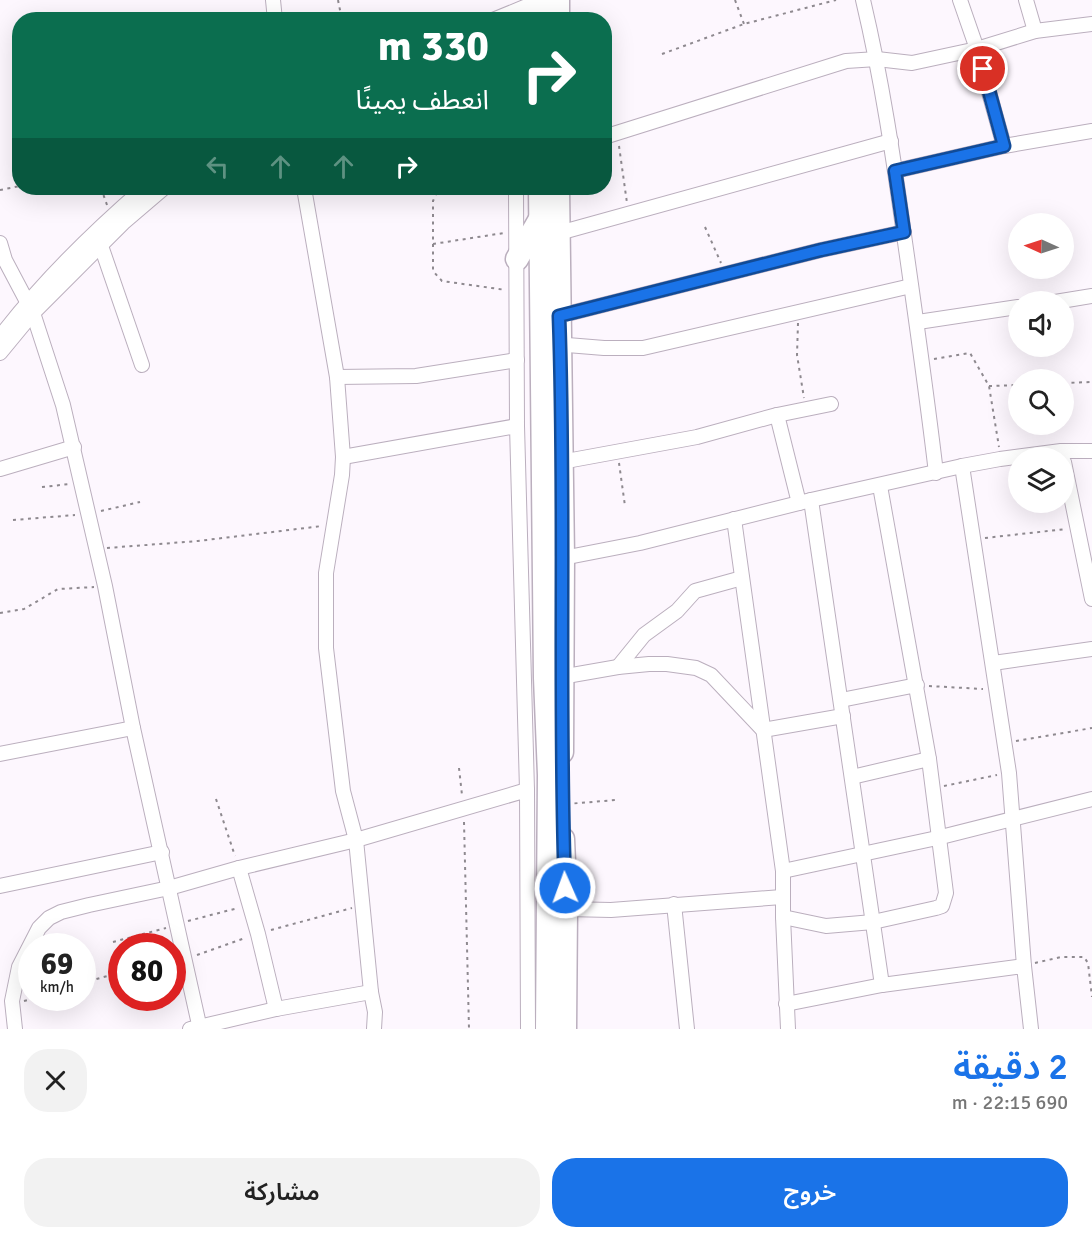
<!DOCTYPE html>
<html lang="ar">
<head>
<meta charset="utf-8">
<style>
  body { margin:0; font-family:Signika,"Noto Sans Arabic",sans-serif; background:#f2f2f2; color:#222; direction:rtl; height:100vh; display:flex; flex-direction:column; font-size:22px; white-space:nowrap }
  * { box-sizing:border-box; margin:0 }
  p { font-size:20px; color:#767676 }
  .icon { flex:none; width:33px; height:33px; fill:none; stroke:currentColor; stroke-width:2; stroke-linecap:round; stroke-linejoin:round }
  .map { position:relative; height:1029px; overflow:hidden; direction:ltr }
  .side { display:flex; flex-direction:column; background:#fff; flex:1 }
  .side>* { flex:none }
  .guide { position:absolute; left:12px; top:12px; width:600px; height:183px; border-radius:24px; box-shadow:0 6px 24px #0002; direction:rtl; background:#0b6e4f; color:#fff; overflow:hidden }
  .needle { width:39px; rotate:273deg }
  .controls { position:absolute; left:1008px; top:213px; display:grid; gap:12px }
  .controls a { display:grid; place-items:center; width:66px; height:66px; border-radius:50%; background:#fff; box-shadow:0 6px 24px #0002; font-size:30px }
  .speed { position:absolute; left:18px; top:933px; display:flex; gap:12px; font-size:30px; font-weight:700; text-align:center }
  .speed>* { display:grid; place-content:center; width:78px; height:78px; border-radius:50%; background:#fff; box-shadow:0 6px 24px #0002; line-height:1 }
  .speed small { font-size:15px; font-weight:400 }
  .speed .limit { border:9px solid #d22; background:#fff; color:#111 }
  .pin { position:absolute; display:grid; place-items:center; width:51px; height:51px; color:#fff; margin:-26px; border:3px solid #fff; border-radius:50%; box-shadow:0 2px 6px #0007 }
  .me { position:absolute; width:66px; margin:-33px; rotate:358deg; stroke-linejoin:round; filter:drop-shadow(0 0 4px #0008) }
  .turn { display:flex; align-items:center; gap:21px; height:126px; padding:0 24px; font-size:27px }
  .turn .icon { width:78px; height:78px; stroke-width:2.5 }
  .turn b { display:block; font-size:42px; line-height:51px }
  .lanes { display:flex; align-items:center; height:57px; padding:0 24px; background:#0003; justify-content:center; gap:30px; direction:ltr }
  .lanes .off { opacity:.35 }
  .round { display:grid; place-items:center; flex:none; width:63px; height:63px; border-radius:24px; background:#f2f2f2 }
  .summary { display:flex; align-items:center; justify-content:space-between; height:102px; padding:0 24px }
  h1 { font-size:36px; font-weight:600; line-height:45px; color:#1a73e8 }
  .action { display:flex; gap:12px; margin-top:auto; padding:12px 24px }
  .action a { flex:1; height:69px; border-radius:24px; background:#1a73e8; color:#fff; font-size:24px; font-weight:600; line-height:69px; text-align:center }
  .action a+a { background:#f2f2f2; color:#222 }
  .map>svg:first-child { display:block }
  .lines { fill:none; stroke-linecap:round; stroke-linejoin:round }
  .minor-casing { stroke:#bbafbe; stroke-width:16 }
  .trunk-casing { stroke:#bbafbe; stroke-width:25 }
  .path { stroke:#8e898f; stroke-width:2; stroke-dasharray:3 4.5; stroke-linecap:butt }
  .minor { stroke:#fff; stroke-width:14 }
  .trunk { stroke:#fff; stroke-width:22 }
  .route-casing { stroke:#114b97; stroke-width:15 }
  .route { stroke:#1a73e8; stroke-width:10 }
</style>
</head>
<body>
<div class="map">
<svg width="1092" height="1029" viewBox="0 0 1092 1029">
  <rect width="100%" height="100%" fill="#fdf7fe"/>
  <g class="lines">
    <g class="minor-casing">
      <g id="minor">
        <polyline points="273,0 275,20"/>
        <path d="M863,0C882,80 894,161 905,242C916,319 927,396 936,473"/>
        <polyline points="960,0 977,49 1004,146"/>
        <polyline points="1026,0 1035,31"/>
        <polyline points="493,20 539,1"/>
        <polyline points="604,137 846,61 877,59 912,63 977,49 1035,31 1092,24"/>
        <polyline points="895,171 1004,146 1092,131"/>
        <polyline points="304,188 337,377 343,457 342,475 326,573 326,648 343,791 356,840 371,992 375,1012 374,1029"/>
        <polyline points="559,233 891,141"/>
        <polyline points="99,240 142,365"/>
        <polyline points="0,243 5,260 33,313 63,405 105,586 133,728 200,1029"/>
        <polyline points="1055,302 1092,296"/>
        <polyline points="559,316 821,250 904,232"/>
        <polyline points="918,322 1018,307"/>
        <path d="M0,337C42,282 92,233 144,188"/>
        <polyline points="555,344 604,348 643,348 911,286"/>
        <polyline points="0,353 33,313 123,223 164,188"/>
        <polyline points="337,377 416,376 517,360"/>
        <polyline points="777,415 799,503"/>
        <polyline points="517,426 527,790"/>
        <polyline points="343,457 517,426 516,188"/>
        <polyline points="561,462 697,437 777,415 831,404"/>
        <polyline points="1064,462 1092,599"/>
        <polyline points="962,466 1009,773 1024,966 1031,1029"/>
        <polyline points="0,469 74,447"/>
        <polyline points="811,500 882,985"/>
        <polyline points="734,519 783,871 783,917 788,1029"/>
        <polyline points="563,558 640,543 811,500 962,466 1000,459 1061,451 1092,451"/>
        <polyline points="993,663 1092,649"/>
        <polyline points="618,667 644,635 677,611 695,591 742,578"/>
        <polyline points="555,678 618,667 649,664 667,664 696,668 711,675 763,730 843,716"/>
        <polyline points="841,700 917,685"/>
        <polyline points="0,754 133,728"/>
        <polyline points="852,777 929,759"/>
        <polyline points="239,868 258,934 276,1009"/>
        <polyline points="783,871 937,838 1092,799"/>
        <polyline points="0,886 162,852"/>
        <polyline points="674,904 687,1029"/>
        <polyline points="566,909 611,910 782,897"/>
        <polyline points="783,917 826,926 873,922 936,908 942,906 946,893 929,759 880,486"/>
        <polyline points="786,1004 882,985 1024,966"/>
        <polyline points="15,1029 12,1001 19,967 39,928 49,918 61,912 89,905 169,888 239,868 356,840 527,790 528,1029"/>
        <polyline points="190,1029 276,1009 371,992"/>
      </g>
    </g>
    <g class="trunk-casing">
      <g id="trunk">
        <polyline points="539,0 540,20"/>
        <polyline points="558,0 558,20"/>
        <polyline points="540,188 545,678 549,775 547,1029"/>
        <polyline points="558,188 563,558 562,752"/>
        <polyline points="517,259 540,219"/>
        <polyline points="563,839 566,909 565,1029"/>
      </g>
    </g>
    <g class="path">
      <polyline points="338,0 342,20"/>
      <polyline points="735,0 744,24"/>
      <polyline points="662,54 744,24 836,0"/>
      <polyline points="619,146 627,203"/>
      <polyline points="101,188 107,205"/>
      <polyline points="0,190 20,186"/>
      <polyline points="504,190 437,192 433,201 433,271 442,281 506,290"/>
      <polyline points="705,227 721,263"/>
      <polyline points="433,244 504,233"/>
      <polyline points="798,323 797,355 804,398"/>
      <polyline points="934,359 970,353 989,386 999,447"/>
      <polyline points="1064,383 1092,382"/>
      <polyline points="989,386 1018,385"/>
      <polyline points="619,463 625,506"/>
      <polyline points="42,487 70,484"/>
      <polyline points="101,511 140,502"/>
      <polyline points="13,520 75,515"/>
      <polyline points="985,538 1066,529"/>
      <polyline points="107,548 198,541 322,526"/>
      <polyline points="0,613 24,609 58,589 94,587"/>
      <polyline points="929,686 983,689"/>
      <polyline points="1016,741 1092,728"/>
      <polyline points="459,768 462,795"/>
      <polyline points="944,786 997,775"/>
      <polyline points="216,799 235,856"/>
      <polyline points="567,804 615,800"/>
      <polyline points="464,822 469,1029"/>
      <polyline points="188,921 238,908"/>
      <polyline points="271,930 352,908"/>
      <polyline points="113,942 166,928"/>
      <polyline points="197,955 245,938"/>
      <polyline points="1035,963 1061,957 1084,957 1088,963 1092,997"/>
      <polyline points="82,983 122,972"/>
      <polyline points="24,1001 37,998"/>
    </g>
    <use href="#minor" class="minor"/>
    <use href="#trunk" class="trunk"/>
  </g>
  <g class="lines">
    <g class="route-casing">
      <path id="route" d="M565,888C558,698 566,507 559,316L821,250L904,232L895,171L1004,146L983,69"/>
    </g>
    <use href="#route" class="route"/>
  </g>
</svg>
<div class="controls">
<a><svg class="needle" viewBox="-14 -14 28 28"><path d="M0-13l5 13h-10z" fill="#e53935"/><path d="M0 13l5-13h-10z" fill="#767676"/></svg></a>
<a><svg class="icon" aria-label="sound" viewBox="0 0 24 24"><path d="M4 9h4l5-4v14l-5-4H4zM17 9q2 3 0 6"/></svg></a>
<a><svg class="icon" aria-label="search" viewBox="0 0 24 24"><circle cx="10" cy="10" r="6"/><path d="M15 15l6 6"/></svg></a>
<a><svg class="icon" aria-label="layers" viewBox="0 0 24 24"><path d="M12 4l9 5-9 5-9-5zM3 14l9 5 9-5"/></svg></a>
</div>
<div class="speed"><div>69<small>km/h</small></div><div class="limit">80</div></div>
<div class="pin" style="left:983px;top:69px;background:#d93025"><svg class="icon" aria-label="arrive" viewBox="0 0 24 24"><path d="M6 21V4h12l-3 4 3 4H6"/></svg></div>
<svg class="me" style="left:565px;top:888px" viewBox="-20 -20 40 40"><circle r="17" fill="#1a73e8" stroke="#fff" stroke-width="3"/><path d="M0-11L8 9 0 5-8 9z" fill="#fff"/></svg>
<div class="guide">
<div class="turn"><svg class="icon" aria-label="right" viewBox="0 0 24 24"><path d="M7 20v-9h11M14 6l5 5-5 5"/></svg><div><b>330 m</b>انعطف يمينًا</div></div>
<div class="lanes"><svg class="icon off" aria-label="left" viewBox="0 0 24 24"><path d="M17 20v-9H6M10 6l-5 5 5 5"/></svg><svg class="icon off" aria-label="ahead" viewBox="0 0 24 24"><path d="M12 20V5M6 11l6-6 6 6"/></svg><svg class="icon off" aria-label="ahead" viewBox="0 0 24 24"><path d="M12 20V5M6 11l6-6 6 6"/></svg><svg class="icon" aria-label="right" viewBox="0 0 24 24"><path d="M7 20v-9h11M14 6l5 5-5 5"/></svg></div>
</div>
</div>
<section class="side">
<div class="summary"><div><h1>2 دقيقة</h1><p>690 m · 22:15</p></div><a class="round"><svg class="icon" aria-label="close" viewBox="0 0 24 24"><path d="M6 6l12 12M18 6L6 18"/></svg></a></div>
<div class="action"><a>خروج</a><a>مشاركة</a></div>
</section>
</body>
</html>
